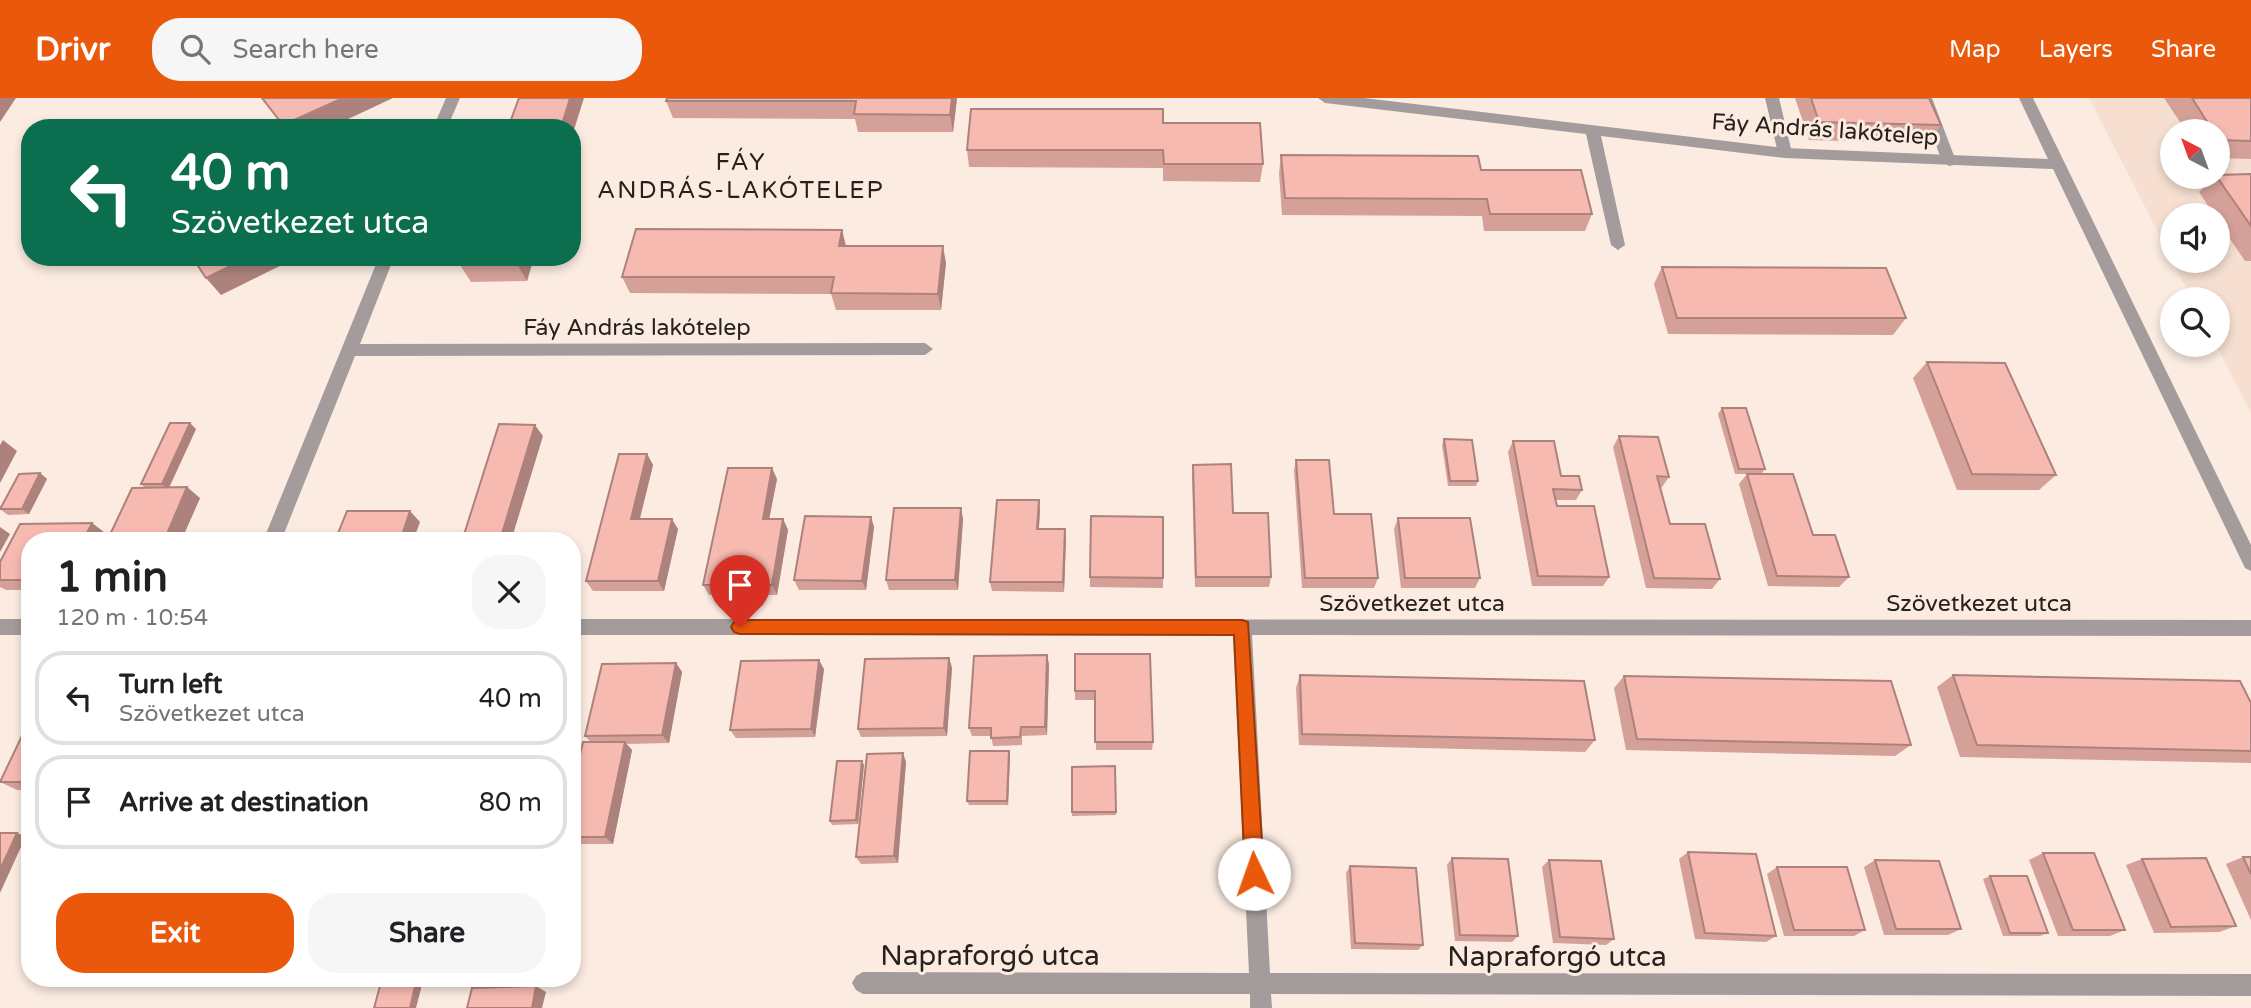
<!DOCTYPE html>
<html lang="en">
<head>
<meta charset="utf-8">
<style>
  body { margin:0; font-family:"Varela Round",sans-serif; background:#f6f6f6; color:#202124; height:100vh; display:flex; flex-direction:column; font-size:26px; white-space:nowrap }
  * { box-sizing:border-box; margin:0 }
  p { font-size:23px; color:#757577 }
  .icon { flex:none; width:38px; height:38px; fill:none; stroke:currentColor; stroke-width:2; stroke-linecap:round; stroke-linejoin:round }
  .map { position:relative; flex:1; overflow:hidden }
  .sheet { position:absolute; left:21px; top:434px; width:560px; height:455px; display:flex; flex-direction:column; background:#fff; border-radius:28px; box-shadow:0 4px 10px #0003 }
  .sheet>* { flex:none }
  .top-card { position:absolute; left:21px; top:21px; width:560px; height:147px; border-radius:28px; box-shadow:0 4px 10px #0003; background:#0b6e4f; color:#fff; overflow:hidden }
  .needle { width:46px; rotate:319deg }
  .tools { position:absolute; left:2160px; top:21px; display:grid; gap:14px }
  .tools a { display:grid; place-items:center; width:70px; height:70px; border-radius:50%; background:#fff; box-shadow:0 4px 10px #0003; font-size:35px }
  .pin { position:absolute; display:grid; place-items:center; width:60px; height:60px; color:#fff; margin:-72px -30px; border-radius:50% 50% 50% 0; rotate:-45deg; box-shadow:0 0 7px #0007 }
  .pin .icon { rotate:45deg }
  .me { position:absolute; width:77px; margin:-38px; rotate:357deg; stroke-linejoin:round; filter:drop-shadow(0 0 5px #0008) }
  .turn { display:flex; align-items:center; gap:24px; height:147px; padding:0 35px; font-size:32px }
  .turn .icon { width:91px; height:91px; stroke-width:2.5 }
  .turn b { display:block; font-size:49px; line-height:60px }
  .round { display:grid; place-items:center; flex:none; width:74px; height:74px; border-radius:28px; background:#f6f6f6 }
  .headline { display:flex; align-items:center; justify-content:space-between; height:119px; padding:0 35px }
  h1 { font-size:42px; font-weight:700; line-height:52px }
  .primary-button { display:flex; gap:14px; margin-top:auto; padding:14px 35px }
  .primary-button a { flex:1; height:80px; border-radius:28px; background:#ea580c; color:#fff; font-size:28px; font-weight:700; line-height:80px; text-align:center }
  .primary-button a+a { background:#f6f6f6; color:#202124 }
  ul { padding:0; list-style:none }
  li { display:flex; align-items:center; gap:21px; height:94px; margin:0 14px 10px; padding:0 21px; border:4px solid #e0e0e0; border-radius:28px }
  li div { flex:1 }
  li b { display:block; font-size:26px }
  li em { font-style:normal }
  header { display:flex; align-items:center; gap:42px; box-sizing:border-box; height:98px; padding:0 35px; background:#ea580c; color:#fff }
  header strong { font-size:33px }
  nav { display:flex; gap:38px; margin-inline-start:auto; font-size:24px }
  .search { width:490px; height:63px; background:#f6f6f6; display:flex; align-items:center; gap:18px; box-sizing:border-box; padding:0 24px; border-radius:28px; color:#757577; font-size:26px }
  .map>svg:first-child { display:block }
  .built { fill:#f6dfd1; fill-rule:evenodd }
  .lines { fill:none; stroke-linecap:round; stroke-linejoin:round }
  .service { fill:#a39b9c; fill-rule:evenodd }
  .minor { fill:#a39b9c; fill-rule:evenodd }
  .wall { fill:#d4a098 }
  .shaded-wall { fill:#ad827c }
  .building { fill:#f7bab1; stroke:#ad827c; stroke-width:2 }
  .route { fill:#ea580c; stroke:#983908; stroke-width:2 }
  .labels { text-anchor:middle; stroke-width:6; stroke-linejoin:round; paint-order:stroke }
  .street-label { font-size:23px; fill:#28221e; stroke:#fbebe1 }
  .neighbourhood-label { font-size:24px; letter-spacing:2px; fill:#28221e; stroke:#fbebe1 }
  .near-street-label { font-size:28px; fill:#28221e; stroke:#fbebe1 }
</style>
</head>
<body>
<header>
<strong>Drivr</strong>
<div class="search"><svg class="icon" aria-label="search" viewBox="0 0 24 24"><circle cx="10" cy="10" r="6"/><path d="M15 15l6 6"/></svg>Search here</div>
<nav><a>Map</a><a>Layers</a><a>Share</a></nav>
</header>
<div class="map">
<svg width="2251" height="910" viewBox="0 0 2251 910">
  <rect width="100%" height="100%" fill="#fbebe1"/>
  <path class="built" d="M2089,0H2251V315L2216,247L2217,201H2192L2172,163H2217V117H2172V161ZM2172,33H2217V79H2172Z"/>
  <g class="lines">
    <g class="service">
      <polygon points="1765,0 1779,0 1792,55 1790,58 1780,58 1778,55"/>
      <polygon points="1918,0 1932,0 1956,63 1954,67 1949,68 1942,63"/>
    </g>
    <g class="minor">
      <polygon points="446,0 460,0 447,30 433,30"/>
      <polygon points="1318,0 1364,0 1785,50 2048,61 2019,0 2033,0 2251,447 2251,473 2245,470 2053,71 1785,60 1601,38 1625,147 1618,152 1611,147 1586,36 1325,5"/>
      <polygon points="379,159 394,159 360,246 925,245 933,251 925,257 355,258 281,443 263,443"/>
      <rect x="0" y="521" width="30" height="16"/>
      <polygon points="572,521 2251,522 2251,538 1252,537 1270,875 2251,876 2251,898 1271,896 1272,910 1250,910 1250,896 863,896 856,892 852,885 856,878 863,874 1249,875 1233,537 572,537"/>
    </g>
  </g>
  <g class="wall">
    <polygon points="957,0 953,34 858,34 855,21 673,20 666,3"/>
    <polygon points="1795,0 1929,0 1941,27 1929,45 1809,42"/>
    <polygon points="2164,0 2251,0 2251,61 2217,60 2217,33 2186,33"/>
    <polygon points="1163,25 1263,66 1260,84 1163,83 1163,70 969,69 967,52"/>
    <polygon points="1281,57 1481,72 1592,116 1585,133 1484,133 1482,118 1282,117 1279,75"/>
    <polygon points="2251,76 2251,163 2245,163 2217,122 2217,117 2214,117 2199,94 2214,79"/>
    <polygon points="842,132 846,148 946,165 941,212 836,212 831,196 630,195 622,179"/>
    <polygon points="463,159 534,159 527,183 471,184 460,167"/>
    <polygon points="1662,169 1906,220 1893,237 1668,236 1654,186"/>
    <polygon points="1927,264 2056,377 2039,392 1957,392 1913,280"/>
    <polygon points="1722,310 1765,371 1761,376 1849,479 1839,489 1768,488 1739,386 1747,376 1735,376 1718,316"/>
    <polygon points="196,331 169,389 200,400 181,443 107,443 145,390 141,386"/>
    <polygon points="1619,338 1669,379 1662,389 1660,389 1670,426 1720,481 1712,491 1646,490 1613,349"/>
    <polygon points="1444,341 1478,383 1476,388 1448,388 1442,347"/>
    <polygon points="1513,343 1561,378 1582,392 1576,402 1556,402 1557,408 1609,479 1603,488 1532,488 1508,354"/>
    <polygon points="647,356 653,367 640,421 678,431 664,493 593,493 586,483"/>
    <polygon points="1296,362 1378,480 1374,490 1302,490 1294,372"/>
    <polygon points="1193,367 1233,415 1271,479 1269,489 1195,489 1192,377"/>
    <polygon points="40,375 47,381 29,416 8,417 0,411"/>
    <polygon points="777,381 769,421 783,421 788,432 777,497 709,497 703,487"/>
    <polygon points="961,410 963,421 958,492 889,492 886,482"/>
    <polygon points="1040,412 1039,431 1066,442 1064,494 992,493 990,484"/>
    <polygon points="871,419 874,429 866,492 799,492 794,482"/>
    <polygon points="1398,420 1480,480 1475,490 1401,490 1394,431"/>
    <polygon points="92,425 105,435 102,443 30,443 30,492 6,492 0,489 0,464 20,426"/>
    <polygon points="1090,479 1163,480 1163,490 1090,489"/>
    <polygon points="1075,556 1153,644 1152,652 1096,652 1095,602 1075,602"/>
    <polygon points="949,560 952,570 947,638 861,639 858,631"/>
    <polygon points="676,565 682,574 669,645 626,646 632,652 613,746 572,746 572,692 591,644 585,638"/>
    <polygon points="1049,566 1047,637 1022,638 1022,647 993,648 991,638 972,638 969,630"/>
    <polygon points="824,571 815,639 736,640 730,632"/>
    <polygon points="1300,577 1595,642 1585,654 1299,647 1296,590"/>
    <polygon points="1953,577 2251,605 2251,665 1960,659 1937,589"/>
    <polygon points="1624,578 1911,647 1895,658 1626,652 1614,590"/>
    <polygon points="30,621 30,692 17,692 0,684"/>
    <polygon points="1010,657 1008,707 969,707 967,703"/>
    <polygon points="906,664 898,765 861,766 856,759"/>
    <polygon points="864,667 858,726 832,727 830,723"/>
    <polygon points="1115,668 1116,717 1072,718 1072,714"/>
    <polygon points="1688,754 1776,838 1766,844 1695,841 1679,761"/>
    <polygon points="2043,755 2125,832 2110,838 2058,838 2029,762"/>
    <polygon points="2243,759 2251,759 2251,822 2226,766"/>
    <polygon points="1452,760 1518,838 1512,844 1455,843 1447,767"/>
    <polygon points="2142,761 2236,828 2219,834 2154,835 2126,767"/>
    <polygon points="1549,762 1614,841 1606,847 1553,845 1542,769"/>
    <polygon points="1875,762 1961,831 1948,837 1884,837 1864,769"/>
    <polygon points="1350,768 1423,847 1418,852 1351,851 1346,775"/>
    <polygon points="1777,769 1865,832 1854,838 1784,838 1767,776"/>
    <polygon points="1990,778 2048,835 2040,838 2003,838 1983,781"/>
  </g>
  <g class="shaded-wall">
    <polygon points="0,0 16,0 0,24"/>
    <polygon points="343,0 393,0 329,30 284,30 283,27"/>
    <polygon points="570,0 584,0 572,38 572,30 561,30"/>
    <polygon points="952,0 957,0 953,34 950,17"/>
    <polygon points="842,132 846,149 839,148"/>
    <polygon points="943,148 946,165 941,212 938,196"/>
    <polygon points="249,159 298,159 221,197 206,180"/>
    <polygon points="519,159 534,159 527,183 517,166"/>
    <polygon points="190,325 196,331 168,392 162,386"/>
    <polygon points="535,327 543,338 511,443 500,442"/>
    <polygon points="3,342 17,353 0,385 0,347"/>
    <polygon points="647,356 653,367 637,431 631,421"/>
    <polygon points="772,370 777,381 767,432 763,421"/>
    <polygon points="40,375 47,381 29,416 22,411"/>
    <polygon points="187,389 200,400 181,443 164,443"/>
    <polygon points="1039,402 1040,412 1038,441 1037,431"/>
    <polygon points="961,410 963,421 958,492 955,482"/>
    <polygon points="410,413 420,424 413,443 400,443"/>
    <polygon points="871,419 874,429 866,492 862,483"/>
    <polygon points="672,421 678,431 664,493 658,483"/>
    <polygon points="783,421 788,432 777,497 772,487"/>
    <polygon points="92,425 105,435 102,443 83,443"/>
    <polygon points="0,429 10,436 0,454"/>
    <polygon points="1065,431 1066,442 1064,494 1063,484"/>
    <polygon points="1047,557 1049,566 1047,637 1045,629"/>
    <polygon points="949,560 952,570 947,638 944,630"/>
    <polygon points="819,562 824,571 815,639 811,631"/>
    <polygon points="676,565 682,574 669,645 662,637"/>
    <polygon points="625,644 632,652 613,746 605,739"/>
    <polygon points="1009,653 1010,657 1008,707 1007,703"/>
    <polygon points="903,655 906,664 898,765 894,758"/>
    <polygon points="862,663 864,667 858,726 856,722"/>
    <polygon points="17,735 26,738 0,795 0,772"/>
    <polygon points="417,880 423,883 416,910 410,910"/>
    <polygon points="536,888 546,894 542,910 532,910"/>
  </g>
  <g class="building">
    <polygon points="262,0 343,0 283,27"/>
    <polygon points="519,0 570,0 561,30 508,30"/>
    <polygon points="667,0 952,0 950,17 854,16 856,3 666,3"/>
    <polygon points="1811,0 1929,0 1941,27 1819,24"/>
    <polygon points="2192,0 2251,0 2251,43 2219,42 2217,39 2217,33 2213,33"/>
    <polygon points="971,11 1163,11 1163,25 1260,25 1263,66 1164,66 1163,52 967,52"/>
    <polygon points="1281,57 1478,58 1481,72 1581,72 1592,116 1490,116 1487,101 1285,100"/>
    <polygon points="2251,76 2251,128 2217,79 2217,77"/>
    <polygon points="636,131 842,132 839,148 943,148 938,196 831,195 834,179 622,179"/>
    <polygon points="192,159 249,159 206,180"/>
    <polygon points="463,159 519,159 517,166 460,167"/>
    <polygon points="1662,169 1886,170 1906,220 1677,220"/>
    <polygon points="1927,264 2005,265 2056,377 1972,376"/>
    <polygon points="1722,310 1746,310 1765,371 1739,371"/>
    <polygon points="170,325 190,325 162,386 141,386"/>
    <polygon points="499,326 535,327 500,442 522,443 462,443"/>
    <polygon points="1619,338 1658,339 1669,379 1657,378 1670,426 1705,426 1720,481 1654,480"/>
    <polygon points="1444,341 1472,342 1478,383 1450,383"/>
    <polygon points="1513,343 1554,343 1561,378 1579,378 1582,392 1553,391 1557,408 1594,408 1609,479 1538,478"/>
    <polygon points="619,356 647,356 631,421 672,421 658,483 586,483"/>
    <polygon points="1296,362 1329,362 1334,416 1371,416 1378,480 1305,480"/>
    <polygon points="1231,366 1233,415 1268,415 1271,479 1196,479 1193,367"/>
    <polygon points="728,370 772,370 763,421 783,421 772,487 703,487"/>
    <polygon points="40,375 22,411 0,411 19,376"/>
    <polygon points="1747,376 1793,376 1813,437 1835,437 1849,479 1777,478"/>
    <polygon points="187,389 164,443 107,443 132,390"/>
    <polygon points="997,402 1039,402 1037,431 1065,431 1063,484 990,484"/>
    <polygon points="894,410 961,410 955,482 886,482"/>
    <polygon points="347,413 410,413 400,443 335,443"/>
    <polygon points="805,418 871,419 862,483 794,482"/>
    <polygon points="1091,418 1163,419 1163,480 1090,479"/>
    <polygon points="1398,420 1470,420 1480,480 1405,480"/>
    <polygon points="92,425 83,443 30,443 30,482 0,482 0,464 20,426"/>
    <polygon points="1075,556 1150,556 1153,644 1095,644 1095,593 1075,593"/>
    <polygon points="1047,557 1045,629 1021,629 1020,639 991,640 991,630 969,630 974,558"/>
    <polygon points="949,560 944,630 858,631 865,561"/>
    <polygon points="819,562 811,631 730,632 741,563"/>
    <polygon points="676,565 662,637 585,638 602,566"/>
    <polygon points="1300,577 1584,583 1595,642 1302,636"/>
    <polygon points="1953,577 2240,583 2251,605 2251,653 1977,647"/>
    <polygon points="1624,578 1891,583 1911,647 1637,641"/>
    <polygon points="30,621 30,684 0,684"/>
    <polygon points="583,644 625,644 605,739 572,739 572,692"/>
    <polygon points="970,653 1009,653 1007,703 967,703"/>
    <polygon points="903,655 894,758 856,759 867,656"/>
    <polygon points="837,663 862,663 856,722 830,723"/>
    <polygon points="1115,668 1116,714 1072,714 1072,669"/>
    <polygon points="0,735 17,735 0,772"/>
    <polygon points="1688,754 1756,756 1776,838 1705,835"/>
    <polygon points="2043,755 2094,755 2125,832 2073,832"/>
    <polygon points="2243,759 2251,759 2251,776"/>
    <polygon points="1452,760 1508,761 1518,838 1460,837"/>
    <polygon points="2206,760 2236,828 2171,829 2142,761"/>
    <polygon points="1549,762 1601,763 1614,841 1560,839"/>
    <polygon points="1875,762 1939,763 1961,831 1896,831"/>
    <polygon points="1350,768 1416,770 1423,847 1355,845"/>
    <polygon points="1777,769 1847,769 1865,832 1794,832"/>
    <polygon points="1990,778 2027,778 2048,835 2010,835"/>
    <polygon points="417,880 410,910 374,910 382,881"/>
    <polygon points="536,888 532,910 467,910 472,890"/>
  </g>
  <polygon class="route" points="740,522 1242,522 1248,524 1264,776 1261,782 1254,785 1248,782 1245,776 1234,537 740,536 734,534 731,529 734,524"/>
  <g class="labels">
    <g class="street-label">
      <text transform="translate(1825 31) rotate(4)" y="8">Fáy András lakótelep</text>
      <text x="637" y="237">Fáy András lakótelep</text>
      <text x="1412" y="513">Szövetkezet utca</text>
      <text x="1979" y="513">Szövetkezet utca</text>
    </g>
    <g class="neighbourhood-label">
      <text x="741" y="72">FÁY<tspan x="741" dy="28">ANDRÁS-LAKÓTELEP</tspan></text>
    </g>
    <g class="near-street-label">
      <text x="990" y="867">Napraforgó utca</text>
      <text x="1557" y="868">Napraforgó utca</text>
    </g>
  </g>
</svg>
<div class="tools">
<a><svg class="needle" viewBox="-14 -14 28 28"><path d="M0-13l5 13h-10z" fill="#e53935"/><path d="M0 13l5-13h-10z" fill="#757577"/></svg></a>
<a><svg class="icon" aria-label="sound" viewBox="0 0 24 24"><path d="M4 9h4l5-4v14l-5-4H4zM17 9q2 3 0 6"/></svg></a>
<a><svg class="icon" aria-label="search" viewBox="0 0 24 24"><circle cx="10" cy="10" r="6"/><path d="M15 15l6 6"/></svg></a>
</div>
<div class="pin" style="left:740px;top:529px;background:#d93025"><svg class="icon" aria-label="arrive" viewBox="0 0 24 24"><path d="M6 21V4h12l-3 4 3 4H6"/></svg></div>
<svg class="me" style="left:1254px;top:776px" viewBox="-20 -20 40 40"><circle r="19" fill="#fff"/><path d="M0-13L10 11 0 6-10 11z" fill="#ea580c"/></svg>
<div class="top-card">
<div class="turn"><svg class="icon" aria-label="left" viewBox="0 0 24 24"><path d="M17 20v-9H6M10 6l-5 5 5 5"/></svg><div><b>40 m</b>Szövetkezet utca</div></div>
</div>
<section class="sheet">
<div class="headline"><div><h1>1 min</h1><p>120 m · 10:54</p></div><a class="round"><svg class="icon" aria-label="close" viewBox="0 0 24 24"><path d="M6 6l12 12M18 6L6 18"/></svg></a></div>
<ul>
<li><svg class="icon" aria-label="left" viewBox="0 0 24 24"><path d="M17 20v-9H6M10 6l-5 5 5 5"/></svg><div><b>Turn left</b><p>Szövetkezet utca</p></div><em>40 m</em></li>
<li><svg class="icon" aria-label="arrive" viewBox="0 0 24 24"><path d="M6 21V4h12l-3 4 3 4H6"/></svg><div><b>Arrive at destination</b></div><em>80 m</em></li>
</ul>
<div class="primary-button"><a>Exit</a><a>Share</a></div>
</section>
</div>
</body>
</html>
